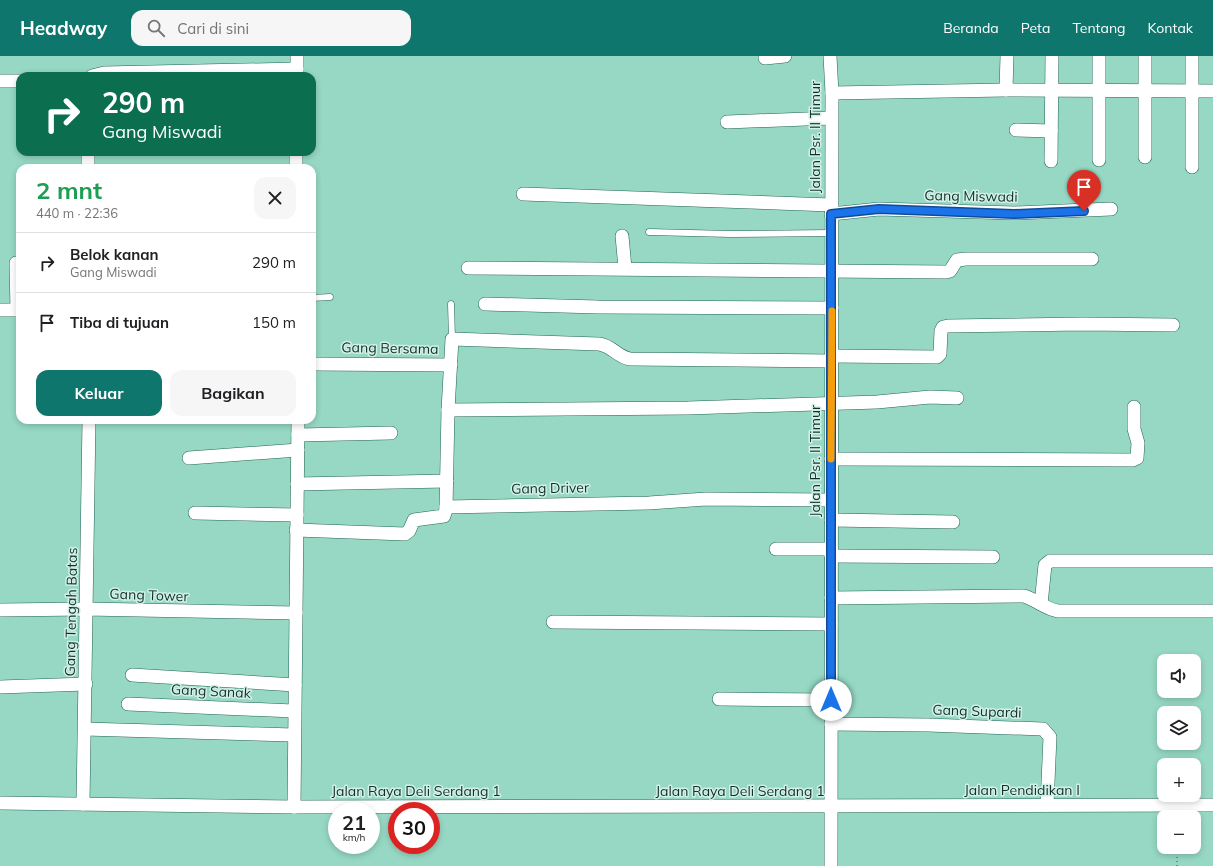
<!DOCTYPE html>
<html lang="id">
<head>
<meta charset="utf-8">
<style>
  body { margin:0; font-family:Mulish,sans-serif; background:#f6f6f6; color:#202124; height:100vh; display:flex; flex-direction:column; font-size:15px; white-space:nowrap }
  * { box-sizing:border-box; margin:0 }
  p { font-size:13px; color:#757577 }
  .icon { flex:none; width:22px; height:22px; fill:none; stroke:currentColor; stroke-width:2; stroke-linecap:round; stroke-linejoin:round }
  .map { position:relative; flex:1; overflow:hidden }
  .sheet { position:absolute; left:16px; top:108px; width:300px; height:260px; display:flex; flex-direction:column; background:#fff; border-radius:12px; box-shadow:0 2px 6px #0003 }
  .sheet>* { flex:none }
  .banner { position:absolute; left:16px; top:16px; width:300px; height:84px; border-radius:12px; box-shadow:0 2px 6px #0003; background:#0b6e4f; color:#fff; overflow:hidden }
  .fabs { position:absolute; left:1157px; top:598px; display:grid; gap:8px }
  .fabs a { display:grid; place-items:center; width:44px; height:44px; border-radius:8px; background:#fff; box-shadow:0 2px 6px #0003; font-size:20px }
  .speed { position:absolute; left:328px; top:746px; display:flex; gap:8px; font-size:20px; font-weight:700; text-align:center }
  .speed>* { display:grid; place-content:center; width:52px; height:52px; border-radius:50%; background:#fff; box-shadow:0 2px 6px #0003; line-height:1 }
  .speed small { font-size:10px; font-weight:400 }
  .speed .limit { border:6px solid #d22; background:#fff; color:#111 }
  .pin { position:absolute; display:grid; place-items:center; width:34px; height:34px; color:#fff; margin:-41px -17px; border-radius:50% 50% 50% 0; rotate:-45deg; box-shadow:0 0 4px #0007 }
  .pin .icon { rotate:45deg }
  .me { position:absolute; width:44px; margin:-22px; rotate:0deg; stroke-linejoin:round; filter:drop-shadow(0 0 3px #0008) }
  .turn { display:flex; align-items:center; gap:14px; height:84px; padding:0 20px; font-size:18px }
  .turn .icon { width:52px; height:52px; stroke-width:2.5 }
  .turn b { display:block; font-size:28px; line-height:34px }
  .round { display:grid; place-items:center; flex:none; width:42px; height:42px; border-radius:12px; background:#f6f6f6 }
  .headline { display:flex; align-items:center; justify-content:space-between; height:68px; padding:0 20px }
  h1 { font-size:24px; font-weight:700; line-height:30px; color:#1e9e55 }
  .button { display:flex; gap:8px; margin-top:auto; padding:8px 20px }
  .button a { flex:1; height:46px; border-radius:12px; background:#0f766e; color:#fff; font-size:16px; font-weight:700; line-height:46px; text-align:center }
  .button a+a { background:#f6f6f6; color:#202124 }
  ul { padding:0; list-style:none }
  li { display:flex; align-items:center; gap:12px; height:60px; padding:0 20px; border-top:1px solid #e0e0e0 }
  li div { flex:1 }
  li b { display:block; font-size:15px }
  li em { font-style:normal }
  header { display:flex; align-items:center; gap:24px; box-sizing:border-box; height:56px; padding:0 20px; background:#0f766e; color:#fff }
  header strong { font-size:19px }
  nav { display:flex; gap:22px; margin-inline-start:auto; font-size:14px }
  .search { width:280px; height:36px; background:#f6f6f6; display:flex; align-items:center; gap:10px; box-sizing:border-box; padding:0 14px; border-radius:12px; color:#757577; font-size:15px }
  .map>svg:first-child { display:block }
  .lines { fill:none; stroke-linecap:round; stroke-linejoin:round }
  .service-casing { stroke:#226554; stroke-width:7 }
  .minor-casing { stroke:#226554; stroke-width:14 }
  .path { stroke:#639587; stroke-width:2; stroke-dasharray:1 3; stroke-linecap:butt }
  .service { stroke:#fff; stroke-width:6 }
  .minor { stroke:#fff; stroke-width:13 }
  .route-casing { stroke:#114b97; stroke-width:10 }
  .route { stroke:#1a73e8; stroke-width:7 }
  .slow { stroke:#f59e0b; stroke-width:7 }
  .labels { text-anchor:middle; stroke-width:3; stroke-linejoin:round; paint-order:stroke }
  .street-label { font-size:14px; fill:#142f28; stroke:#d1f1e7 }
</style>
</head>
<body>
<header>
<strong>Headway</strong>
<div class="search"><svg class="icon" aria-label="search" viewBox="0 0 24 24"><circle cx="10" cy="10" r="6"/><path d="M15 15l6 6"/></svg>Cari di sini</div>
<nav><a>Beranda</a><a>Peta</a><a>Tentang</a><a>Kontak</a></nav>
</header>
<div class="map">
<svg width="1213" height="810" viewBox="0 0 1213 810">
  <rect width="100%" height="100%" fill="#96d8c4"/>
  <g class="lines">
    <g class="service-casing">
      <g id="service">
        <polyline points="649,176 731,178 831,177"/>
        <polyline points="312,242 330,241"/>
        <polyline points="451,248 452,283"/>
      </g>
    </g>
    <g class="minor-casing">
      <g id="minor">
        <polyline points="830,0 832,37 831,810"/>
        <polyline points="765,2 785,0"/>
        <polyline points="92,20 104,17 297,13"/>
        <polyline points="297,20 297,0"/>
        <polyline points="0,25 20,25"/>
        <polyline points="1006,34 1007,0"/>
        <polyline points="832,37 1006,34 1213,35"/>
        <polyline points="727,66 831,62"/>
        <polyline points="1016,74 1051,75"/>
        <polyline points="296,96 296,112"/>
        <polyline points="1145,101 1145,0"/>
        <polyline points="1099,104 1099,0"/>
        <polyline points="1051,105 1052,0"/>
        <polyline points="1192,111 1192,0"/>
        <polyline points="88,112 88,96"/>
        <polyline points="523,138 831,149"/>
        <polyline points="831,158 879,153 1014,157 1111,153"/>
        <polyline points="622,180 625,212"/>
        <polyline points="16,207 17,254"/>
        <polyline points="468,212 946,216 950,215 957,204 966,203 1092,203"/>
        <polyline points="485,248 598,251 832,252"/>
        <polyline points="0,254 20,254"/>
        <polyline points="831,300 937,301 940,298 941,275 943,271 948,270 1083,268 1173,269"/>
        <polyline points="312,308 451,309"/>
        <polyline points="448,354 688,352 877,346 930,341 957,342"/>
        <polyline points="298,379 391,377"/>
        <polyline points="189,402 298,394"/>
        <polyline points="831,403 1133,404 1137,402 1138,387 1134,373 1134,351"/>
        <polyline points="297,428 447,425"/>
        <polyline points="446,451 649,447 706,443 830,444"/>
        <polyline points="195,457 297,459"/>
        <polyline points="831,464 953,466"/>
        <path d="M296,474L405,478L409,475L414,464L444,460L446,453L448,354L452,283L599,288C613,290 617,301 630,303L831,305"/>
        <polyline points="776,493 831,493"/>
        <polyline points="831,500 993,501"/>
        <path d="M831,542L1024,540C1037,544 1045,553 1058,555H1213"/>
        <polyline points="1041,548 1045,509 1050,505 1213,505"/>
        <polyline points="0,554 86,553 296,557"/>
        <polyline points="553,566 831,568"/>
        <polyline points="132,619 295,629"/>
        <polyline points="0,631 86,628"/>
        <polyline points="719,643 831,644"/>
        <polyline points="128,648 293,655"/>
        <polyline points="831,668 928,669 1043,673 1050,681 1047,749"/>
        <polyline points="85,673 293,679"/>
        <polyline points="0,747 294,751 1213,749"/>
        <polyline points="83,748 89,364"/>
        <polyline points="294,751 298,364"/>
      </g>
    </g>
    <polyline class="path" points="1177,810 1177,791"/>
    <use href="#service" class="service"/>
    <use href="#minor" class="minor"/>
  </g>
  <g class="lines">
    <g class="route-casing">
      <polyline id="route" points="831,644 831,158 879,153 1014,158 1084,155"/>
    </g>
    <use href="#route" class="route"/>
    <polyline class="slow" points="831,403 832,255"/>
  </g>
  <g class="labels">
    <g class="street-label">
      <text transform="translate(815 81) rotate(-90)" y="5">Jalan Psr. II Timur</text>
      <text transform="translate(971 140) rotate(1)" y="5">Gang Miswadi</text>
      <text transform="translate(390 292) rotate(1)" y="5">Gang Bersama</text>
      <text transform="translate(815 405) rotate(-90)" y="5">Jalan Psr. II Timur</text>
      <text transform="translate(550 432) rotate(-1)" y="5">Gang Driver</text>
      <text transform="translate(149 539) rotate(2)" y="5">Gang Tower</text>
      <text transform="translate(71 556) rotate(-89)" y="5">Gang Tengah Batas</text>
      <text transform="translate(211 635) rotate(3)" y="5">Gang Sanak</text>
      <text transform="translate(977 655) rotate(2)" y="5">Gang Supardi</text>
      <text x="1022" y="739">Jalan Pendidikan I</text>
      <text x="416" y="740">Jalan Raya Deli Serdang 1</text>
      <text x="740" y="740">Jalan Raya Deli Serdang 1</text>
    </g>
  </g>
</svg>
<div class="fabs">
<a><svg class="icon" aria-label="sound" viewBox="0 0 24 24"><path d="M4 9h4l5-4v14l-5-4H4zM17 9q2 3 0 6"/></svg></a>
<a><svg class="icon" aria-label="layers" viewBox="0 0 24 24"><path d="M12 4l9 5-9 5-9-5zM3 14l9 5 9-5"/></svg></a>
<a>+</a>
<a>−</a>
</div>
<div class="speed"><div>21<small>km/h</small></div><div class="limit">30</div></div>
<div class="pin" style="left:1084px;top:155px;background:#d93025"><svg class="icon" aria-label="arrive" viewBox="0 0 24 24"><path d="M6 21V4h12l-3 4 3 4H6"/></svg></div>
<svg class="me" style="left:831px;top:644px" viewBox="-20 -20 40 40"><circle r="19" fill="#fff"/><path d="M0-13L10 11 0 6-10 11z" fill="#1a73e8"/></svg>
<div class="banner">
<div class="turn"><svg class="icon" aria-label="right" viewBox="0 0 24 24"><path d="M7 20v-9h11M14 6l5 5-5 5"/></svg><div><b>290 m</b>Gang Miswadi</div></div>
</div>
<section class="sheet">
<div class="headline"><div><h1>2 mnt</h1><p>440 m · 22:36</p></div><a class="round"><svg class="icon" aria-label="close" viewBox="0 0 24 24"><path d="M6 6l12 12M18 6L6 18"/></svg></a></div>
<ul>
<li><svg class="icon" aria-label="right" viewBox="0 0 24 24"><path d="M7 20v-9h11M14 6l5 5-5 5"/></svg><div><b>Belok kanan</b><p>Gang Miswadi</p></div><em>290 m</em></li>
<li><svg class="icon" aria-label="arrive" viewBox="0 0 24 24"><path d="M6 21V4h12l-3 4 3 4H6"/></svg><div><b>Tiba di tujuan</b></div><em>150 m</em></li>
</ul>
<div class="button"><a>Keluar</a><a>Bagikan</a></div>
</section>
</div>
</body>
</html>
